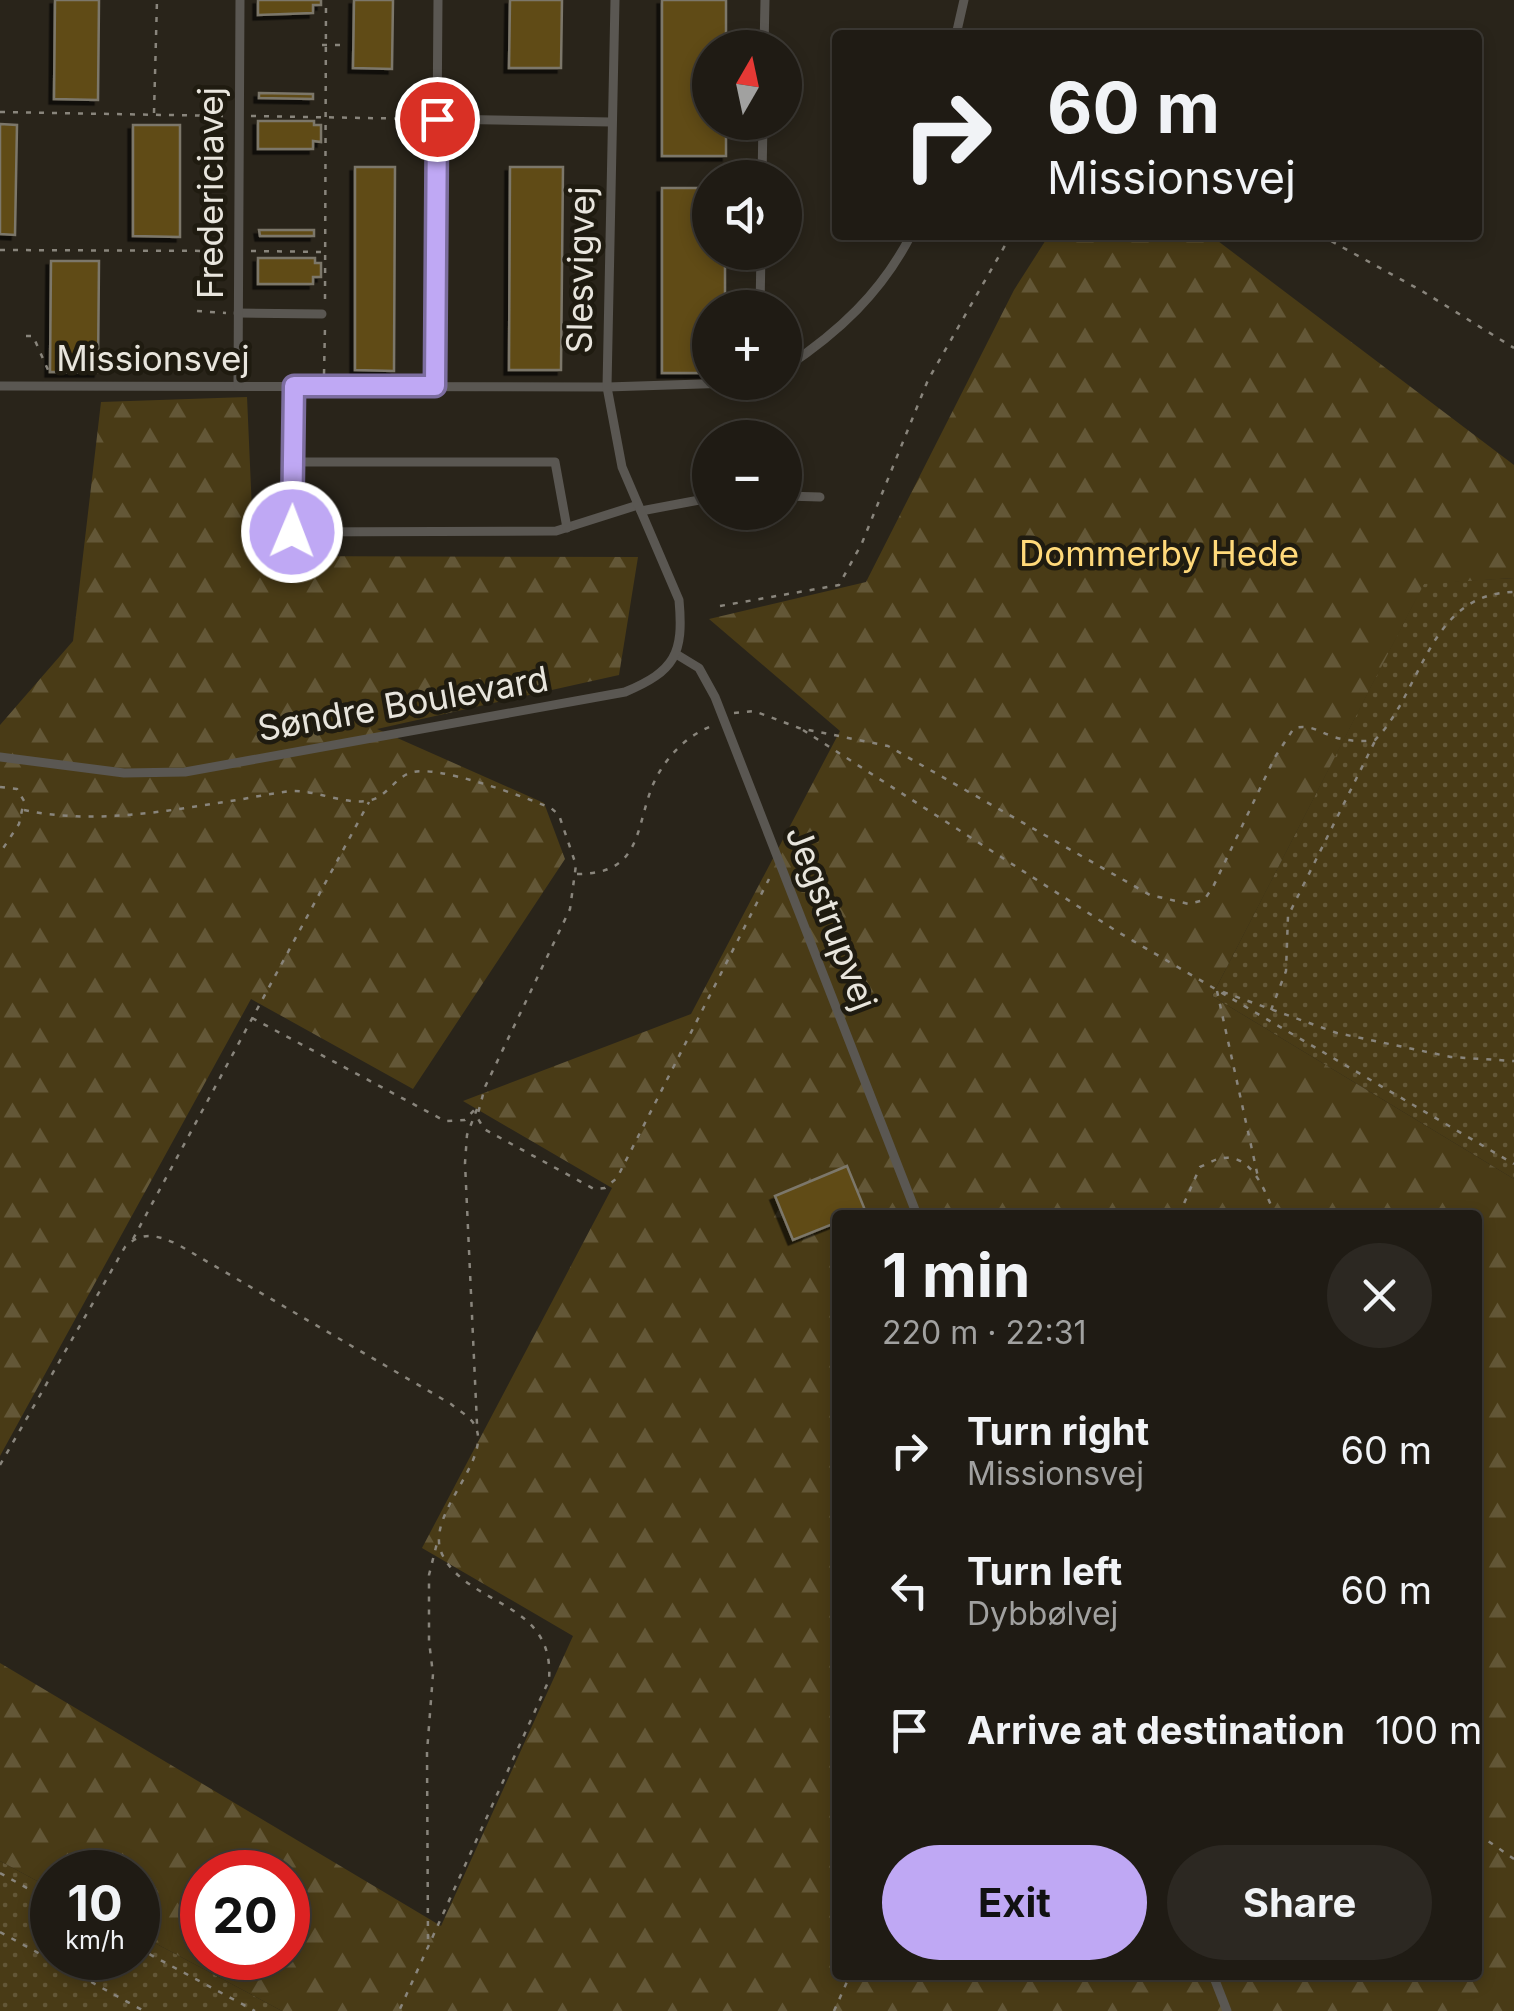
<!DOCTYPE html>
<html lang="en">
<head>
<meta charset="utf-8">
<style>
  body { margin:0; font-family:Inter,sans-serif; background:#2c2822; color:#f1f3f6; height:100vh; display:flex; flex-direction:column; font-size:38px; white-space:nowrap }
  * { box-sizing:border-box; margin:0 }
  p { font-size:32px; color:#a1a1a0 }
  .icon { flex:none; width:55px; height:55px; fill:none; stroke:currentColor; stroke-width:2; stroke-linecap:round; stroke-linejoin:round }
  .map { position:relative; flex:1; overflow:hidden }
  .panel { position:absolute; left:832px; top:1210px; width:650px; height:770px; display:flex; flex-direction:column; background:#1f1b14; border-radius:10px; box-shadow:0 5px 15px #0003,0 0 0 2px #3c3934 }
  .panel>* { flex:none }
  .guide { position:absolute; left:832px; top:30px; width:650px; height:210px; border-radius:10px; box-shadow:0 5px 15px #0003,0 0 0 2px #3c3934; background:#1f1b14; color:#f1f3f6; overflow:hidden }
  .needle { width:65px; rotate:9deg }
  .buttons { position:absolute; left:692px; top:30px; display:grid; gap:20px }
  .buttons a { display:grid; place-items:center; width:110px; height:110px; border-radius:50%; background:#1f1b14; box-shadow:0 5px 15px #0003,0 0 0 2px #3c3934; font-size:50px }
  .speed { position:absolute; left:30px; top:1850px; display:flex; gap:20px; font-size:50px; font-weight:700; text-align:center }
  .speed>* { display:grid; place-content:center; width:130px; height:130px; border-radius:50%; background:#1f1b14; box-shadow:0 5px 15px #0003,0 0 0 2px #3c3934; line-height:1 }
  .speed small { font-size:25px; font-weight:400 }
  .speed .limit { border:15px solid #d22; background:#fff; color:#111 }
  .pin { position:absolute; display:grid; place-items:center; width:85px; height:85px; color:#fff; margin:-42px; border:5px solid #fff; border-radius:50%; box-shadow:0 2px 10px #0007 }
  .me { position:absolute; width:110px; margin:-55px; rotate:1deg; stroke-linejoin:round; filter:drop-shadow(0 0 8px #0008) }
  .turn { display:flex; align-items:center; gap:35px; height:210px; padding:0 50px; font-size:45px }
  .turn .icon { width:130px; height:130px; stroke-width:2.5 }
  .turn b { display:block; font-size:70px; line-height:85px }
  .round { display:grid; place-items:center; flex:none; width:105px; height:105px; border-radius:52px; background:#2c2822 }
  .overview { display:flex; align-items:center; justify-content:space-between; height:170px; padding:0 50px }
  h1 { font-size:60px; font-weight:700; line-height:75px }
  .primary-button { display:flex; gap:20px; margin-top:auto; padding:20px 50px }
  .primary-button a { flex:1; height:115px; border-radius:60px; background:#bfa8f4; color:#111; font-size:40px; font-weight:700; line-height:115px; text-align:center }
  .primary-button a+a { background:#2c2822; color:#f1f3f6 }
  ul { padding:0; list-style:none }
  li { display:flex; align-items:center; gap:30px; height:140px; padding:0 50px }
  li div { flex:1 }
  li b { display:block; font-size:38px }
  li em { font-style:normal }
  .map>svg:first-child { display:block }
  .grass { fill:url(#grass-dots) }
  .forest { fill:url(#forest-firs); fill-rule:evenodd }
  .building { fill:#604c18; stroke:#7c776a; stroke-width:2.5; filter:url(#shadow) }
  .lines { fill:none; stroke-linecap:round; stroke-linejoin:round }
  .path { stroke:#89857c; stroke-width:2.5; stroke-dasharray:5 8; stroke-linecap:butt }
  .service { stroke:#5a5752; stroke-width:9 }
  .route-casing { stroke:#7c6d9f; stroke-width:25 }
  .route { stroke:#bfa8f4; stroke-width:18 }
  .labels { text-anchor:middle; stroke-width:9; stroke-linejoin:round; paint-order:stroke }
  .street-label { font-size:35px; fill:#e8e5dd; stroke:#1f1b10 }
  .park-label { font-size:35px; fill:#ffd97a; stroke:#1f1b10 }
</style>
</head>
<body>
<div class="map">
<svg width="1514" height="2011" viewBox="0 0 1514 2011">
  <defs>
    <pattern id="grass-dots" width="8" height="8" patternUnits="userSpaceOnUse" patternTransform="scale(2.5)"><rect width="8" height="8" fill="#493b16"/><path d="M2 2h.1M6 6h.1" fill="none" stroke="#635737" stroke-width="1.8" stroke-linecap="round"/></pattern>
    <pattern id="forest-firs" width="22" height="20" patternUnits="userSpaceOnUse" patternTransform="scale(2.5)"><rect width="22" height="20" fill="#493b16"/><path d="M5 1l3.5 6h-7zM16 11l3.5 6h-7z" fill="#635737"/></pattern>
    <filter id="shadow"><feDropShadow dx="-4.5" dy="4.5" stdDeviation="0" flood-color="#0009"/></filter>
  </defs>
  <rect width="100%" height="100%" fill="#29241a"/>
  <g class="grass">
    <polygon points="1514,578 1514,1179 1212,996 1424,583"/>
    <polygon points="0,1861 52,1889 52,1958 138,1958 138,1934 282,2011 0,2011"/>
  </g>
  <g class="forest">
    <path d="M1049,235H1210L1514,465V578L1424,584L1212,996L1514,1179V2011H282L138,1934V1872H52V1889L0,1861V1663L441,1926L573,1636L422,1548L612,1188L463,1101L691,1014L840,731L709,619L866,582L1014,290ZM838,1215H1478V1975H838ZM202,1872H288V1958H202Z"/>
    <polygon points="247,397 254,556 638,557 619,675 377,729 544,803 565,859 413,1089 251,999 0,1456 0,725 73,641 101,402"/>
  </g>
  <g class="building">
    <polygon points="55,0 99,0 98,100 54,99"/>
    <polygon points="258,0 321,0 321,5 313,5 313,13 258,15"/>
    <polygon points="354,0 393,0 392,69 353,68"/>
    <polygon points="510,0 562,0 561,68 509,68"/>
    <polygon points="662,0 726,0 726,48 710,48 710,122 726,122 726,156 662,156"/>
    <polygon points="259,93 313,94 313,99 259,98"/>
    <polygon points="258,121 314,121 314,125 321,125 321,142 313,141 313,149 258,149"/>
    <polygon points="0,124 17,125 15,235 0,234"/>
    <polygon points="133,125 180,125 180,237 133,236"/>
    <polygon points="355,167 395,167 394,371 355,370"/>
    <polygon points="510,167 563,167 561,370 509,370"/>
    <polygon points="662,188 710,188 710,252 725,252 725,308 710,308 710,373 662,373"/>
    <polygon points="259,230 314,230 314,236 260,236"/>
    <polygon points="258,258 315,258 315,263 321,263 321,277 313,277 313,284 258,284"/>
    <polygon points="51,261 99,261 98,372 50,372"/>
    <polygon points="847,1166 865,1210 854,1215 838,1215 838,1222 793,1240 775,1196"/>
  </g>
  <g class="lines">
    <g class="path">
      <polyline points="322,45 348,45"/>
      <polyline points="0,112 223,116"/>
      <polyline points="154,113 157,0"/>
      <polyline points="251,116 423,119"/>
      <polyline points="1320,235 1422,291 1514,348"/>
      <polyline points="0,250 223,251"/>
      <polyline points="251,251 323,252"/>
      <polyline points="325,299 326,0"/>
      <polyline points="197,311 226,313"/>
      <polyline points="26,336 33,336 48,370"/>
      <polyline points="324,374 325,327"/>
      <polyline points="720,606 839,585 862,543 928,380 1011,235"/>
      <path d="M734,713L754,711L799,728L888,746L1150,895L1189,904L1204,900L1213,887L1275,757L1294,728C1311,724 1319,732 1334,737C1347,741 1362,742 1375,740C1422,693 1428,593 1514,592"/>
      <polyline points="803,730 1118,932 1514,1164"/>
      <polyline points="0,787 17,789 24,801 19,824 0,853"/>
      <path d="M24,810C94,825 167,811 237,800C255,797 273,793 291,791C316,790 342,804 366,801C386,799 393,779 410,773C435,763 524,797 551,808L559,815L576,865L570,909L485,1087L477,1117L484,1129L594,1189L605,1188L617,1178L769,879"/>
      <path d="M577,874C641,874 635,831 652,787C663,760 685,736 712,726"/>
      <polyline points="1217,991 1258,1177"/>
      <polyline points="1223,992 1337,1033 1451,1057 1514,1061"/>
      <polyline points="1271,1010 1286,971 1288,916 1375,741"/>
      <polyline points="252,1018 445,1121 465,1120 477,1107"/>
      <polyline points="477,1109 467,1135 465,1163 477,1424"/>
      <path d="M1179,1215L1200,1167C1206,1165 1216,1158 1223,1158C1253,1154 1266,1194 1275,1215"/>
      <polyline points="133,1239 369,802"/>
      <path d="M0,1465L125,1247C141,1231 157,1235 177,1244L451,1404C458,1410 469,1416 474,1424C496,1459 421,1516 443,1556C470,1607 555,1601 549,1680L399,2011"/>
      <polyline points="1478,1834 1514,1859"/>
      <polyline points="0,1873 52,1902"/>
      <polyline points="0,1932 144,2011"/>
      <polyline points="428,1939 427,1752 433,1674 429,1641 429,1575 438,1539"/>
      <polyline points="138,1948 255,2011"/>
      <polyline points="834,2011 850,1975"/>
    </g>
    <g class="service">
      <polyline points="956,35 964,0"/>
      <polyline points="764,48 765,0"/>
      <polyline points="437,119 611,122"/>
      <polyline points="762,178 763,122"/>
      <polyline points="760,308 761,252"/>
      <polyline points="238,313 322,314"/>
      <path d="M785,368C839,332 881,293 911,235"/>
      <polyline points="0,386 607,387 763,382"/>
      <polyline points="238,386 240,0"/>
      <polyline points="294,386 291,532 556,531 638,505"/>
      <polyline points="435,387 438,0"/>
      <polyline points="292,462 555,462 567,528"/>
      <polyline points="785,496 820,497"/>
      <polyline points="641,511 710,498"/>
      <polyline points="676,654 699,668 715,697 917,1215"/>
      <path d="M0,757L124,773L185,772L625,692C675,671 684,654 679,600L622,467L607,387L615,0"/>
      <polyline points="1213,1975 1227,2011"/>
    </g>
  </g>
  <g class="lines">
    <g class="route-casing">
      <polyline id="route" points="292,532 294,386 435,386 437,119"/>
    </g>
    <use href="#route" class="route"/>
  </g>
  <g class="labels">
    <g class="street-label">
      <text transform="translate(211 193) rotate(-90)" y="12">Fredericiavej</text>
      <text transform="translate(581 270) rotate(-89)" y="12">Slesvigvej</text>
      <text x="153" y="371">Missionsvej</text>
      <text transform="translate(403 704) rotate(-10)" y="12">Søndre Boulevard</text>
      <text transform="translate(831 918) rotate(69)" y="12">Jegstrupvej</text>
    </g>
    <g class="park-label">
      <text x="1159" y="566">Dommerby Hede</text>
    </g>
  </g>
</svg>
<div class="buttons">
<a><svg class="needle" viewBox="-14 -14 28 28"><path d="M0-13l5 13h-10z" fill="#e53935"/><path d="M0 13l5-13h-10z" fill="#a1a1a0"/></svg></a>
<a><svg class="icon" aria-label="sound" viewBox="0 0 24 24"><path d="M4 9h4l5-4v14l-5-4H4zM17 9q2 3 0 6"/></svg></a>
<a>+</a>
<a>−</a>
</div>
<div class="speed"><div>10<small>km/h</small></div><div class="limit">20</div></div>
<div class="pin" style="left:437px;top:119px;background:#d93025"><svg class="icon" aria-label="arrive" viewBox="0 0 24 24"><path d="M6 21V4h12l-3 4 3 4H6"/></svg></div>
<svg class="me" style="left:292px;top:532px" viewBox="-20 -20 40 40"><circle r="17" fill="#bfa8f4" stroke="#fff" stroke-width="3"/><path d="M0-11L8 9 0 5-8 9z" fill="#fff"/></svg>
<div class="guide">
<div class="turn"><svg class="icon" aria-label="right" viewBox="0 0 24 24"><path d="M7 20v-9h11M14 6l5 5-5 5"/></svg><div><b>60 m</b>Missionsvej</div></div>
</div>
<section class="panel">
<div class="overview"><div><h1>1 min</h1><p>220 m · 22:31</p></div><a class="round"><svg class="icon" aria-label="close" viewBox="0 0 24 24"><path d="M6 6l12 12M18 6L6 18"/></svg></a></div>
<ul>
<li><svg class="icon" aria-label="right" viewBox="0 0 24 24"><path d="M7 20v-9h11M14 6l5 5-5 5"/></svg><div><b>Turn right</b><p>Missionsvej</p></div><em>60 m</em></li>
<li><svg class="icon" aria-label="left" viewBox="0 0 24 24"><path d="M17 20v-9H6M10 6l-5 5 5 5"/></svg><div><b>Turn left</b><p>Dybbølvej</p></div><em>60 m</em></li>
<li><svg class="icon" aria-label="arrive" viewBox="0 0 24 24"><path d="M6 21V4h12l-3 4 3 4H6"/></svg><div><b>Arrive at destination</b></div><em>100 m</em></li>
</ul>
<div class="primary-button"><a>Exit</a><a>Share</a></div>
</section>
</div>
</body>
</html>
